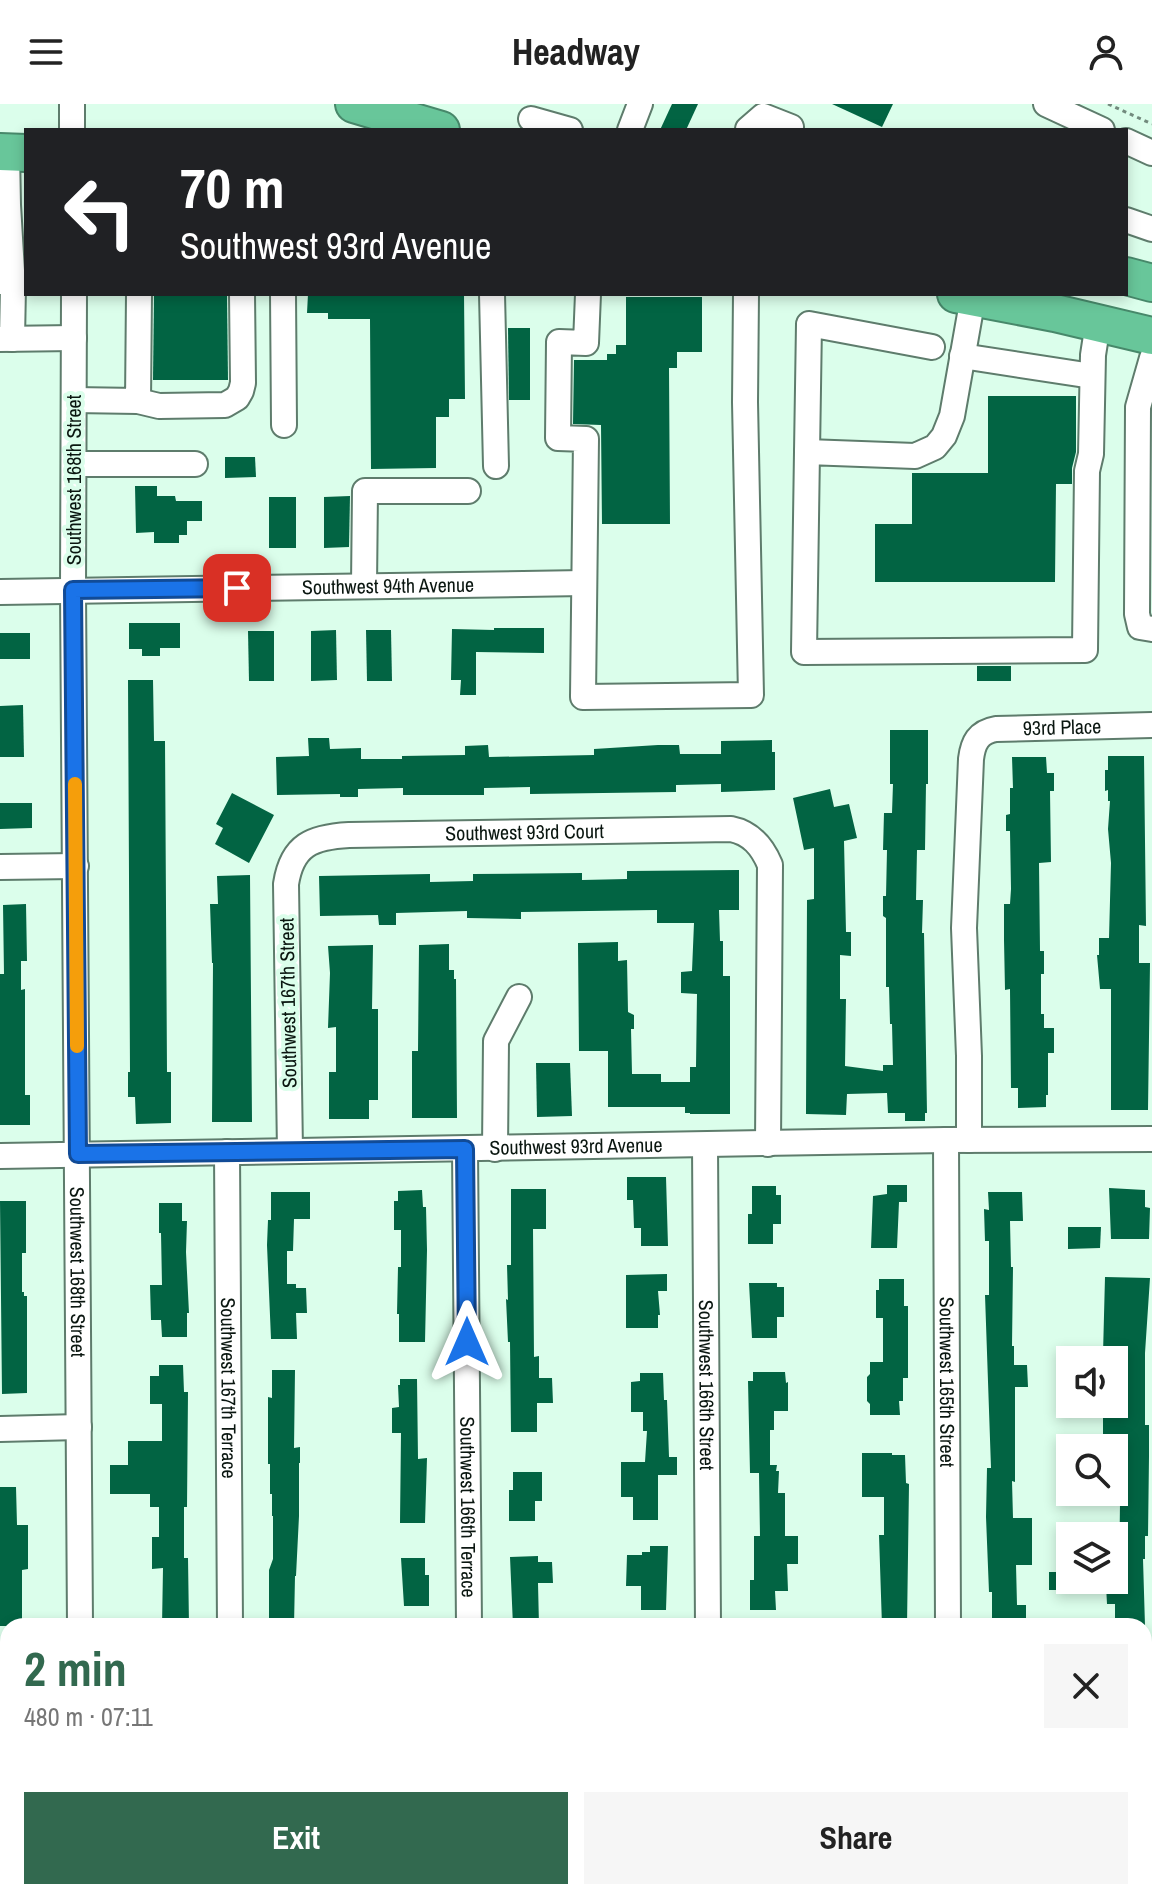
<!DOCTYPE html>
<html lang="en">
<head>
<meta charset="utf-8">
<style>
  body { margin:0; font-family:"Archivo Narrow",sans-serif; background:#f6f6f6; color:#222; height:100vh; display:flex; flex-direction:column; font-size:30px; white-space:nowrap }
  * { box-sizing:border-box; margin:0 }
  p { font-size:26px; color:#767676 }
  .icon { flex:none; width:44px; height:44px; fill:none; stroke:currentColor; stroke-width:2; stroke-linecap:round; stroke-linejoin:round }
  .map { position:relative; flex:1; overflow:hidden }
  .drawer { position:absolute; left:0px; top:1514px; width:1152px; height:282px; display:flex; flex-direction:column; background:#fff; border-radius:24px 24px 0 0; box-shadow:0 4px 12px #0003 }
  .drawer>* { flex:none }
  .guide { position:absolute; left:24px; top:24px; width:1104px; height:168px; border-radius:0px; box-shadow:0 4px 12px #0003; background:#202124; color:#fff; overflow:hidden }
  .controls { position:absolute; left:1056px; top:1242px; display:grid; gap:16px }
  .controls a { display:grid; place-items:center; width:72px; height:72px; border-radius:0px; background:#fff; box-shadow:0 4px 12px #0003; font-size:40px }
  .pin { position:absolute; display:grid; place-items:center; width:68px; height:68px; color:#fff; margin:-34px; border-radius:16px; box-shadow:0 4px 12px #0006 }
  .me { position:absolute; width:88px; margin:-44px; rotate:0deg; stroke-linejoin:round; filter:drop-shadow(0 0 6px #0008) }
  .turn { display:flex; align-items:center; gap:28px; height:168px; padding:0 24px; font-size:36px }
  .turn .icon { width:104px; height:104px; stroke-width:2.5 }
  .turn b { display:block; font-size:56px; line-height:68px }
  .round { display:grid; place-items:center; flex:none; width:84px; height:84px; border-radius:0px; background:#f6f6f6 }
  .summary { display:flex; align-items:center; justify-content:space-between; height:136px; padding:0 24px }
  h1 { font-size:48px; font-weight:800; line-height:60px; color:#32694f }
  .button { display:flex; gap:16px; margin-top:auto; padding:16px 24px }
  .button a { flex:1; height:92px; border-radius:0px; background:#32694f; color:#fff; font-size:32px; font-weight:800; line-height:92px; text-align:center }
  .button a+a { background:#f6f6f6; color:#222 }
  header { display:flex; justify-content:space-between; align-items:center; height:104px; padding:0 24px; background:#fff; font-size:36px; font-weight:800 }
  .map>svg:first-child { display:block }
  .building { fill:#026443 }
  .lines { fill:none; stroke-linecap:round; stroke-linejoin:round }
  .minor-casing { stroke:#5e7c6c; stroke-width:28 }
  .highway-casing { stroke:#47886a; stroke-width:40 }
  .path { stroke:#728a7d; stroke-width:3; stroke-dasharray:4 4; stroke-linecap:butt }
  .minor { stroke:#fff; stroke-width:24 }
  .highway { stroke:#68c69a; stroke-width:36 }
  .route-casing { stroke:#114b97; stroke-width:20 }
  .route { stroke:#1a73e8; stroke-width:14 }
  .slow { stroke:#f59e0b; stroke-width:14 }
  .labels { text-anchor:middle; stroke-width:8; stroke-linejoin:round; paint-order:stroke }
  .street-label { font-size:20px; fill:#0a1610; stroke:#dbfeeb }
</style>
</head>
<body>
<header><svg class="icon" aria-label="menu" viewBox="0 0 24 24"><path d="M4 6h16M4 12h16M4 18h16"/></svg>Headway<svg class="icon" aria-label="person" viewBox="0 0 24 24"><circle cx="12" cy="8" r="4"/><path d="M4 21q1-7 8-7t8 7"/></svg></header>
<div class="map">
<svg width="1152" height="1795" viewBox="0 0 1152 1795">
  <rect width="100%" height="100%" fill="#dbfeeb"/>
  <g class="building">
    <polygon points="672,0 698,0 686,26 660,26"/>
    <polygon points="832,0 893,0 882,23"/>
    <polygon points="154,190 227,190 228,276 153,276"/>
    <polygon points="308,190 464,190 465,295 449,295 449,313 436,313 436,364 371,365 370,215 328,215 328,209 307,209"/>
    <polygon points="626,193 702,193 702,248 677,248 677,264 669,264 670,420 602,420 601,321 573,320 574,256 607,256 607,250 616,250 616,241 626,241"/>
    <polygon points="508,224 530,224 530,296 509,296"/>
    <polygon points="988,292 1076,292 1076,348 1072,364 1072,380 1056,380 1055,478 875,478 875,420 912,420 912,369 988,369"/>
    <polygon points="225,353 255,353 256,373 225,374"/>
    <polygon points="135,382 157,382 157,392 175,392 176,397 202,397 202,417 187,417 187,431 179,431 179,439 154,439 154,428 136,429"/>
    <polygon points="350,392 349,443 324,444 324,393"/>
    <rect x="269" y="393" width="27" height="51"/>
    <polygon points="129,519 180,519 180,544 160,544 160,552 142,552 142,545 129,545"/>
    <polygon points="494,524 544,524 544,549 476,548 476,591 460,591 461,576 451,576 452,525 494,526"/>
    <polygon points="336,526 337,576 311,577 311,527"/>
    <polygon points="366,526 391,526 392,577 367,577"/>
    <polygon points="248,527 274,527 274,577 249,577"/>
    <rect x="0" y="529" width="30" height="26"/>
    <rect x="977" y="562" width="34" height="15"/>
    <polygon points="128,576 153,576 154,637 165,637 167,968 171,968 171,1019 136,1020 135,993 128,993 128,968 130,968"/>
    <polygon points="23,601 24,653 0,653 0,602"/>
    <polygon points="890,626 928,626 928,680 926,680 925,746 917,746 916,796 923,796 922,829 924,829 927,1009 925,1009 925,1017 905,1017 905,1009 888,1009 887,989 847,990 846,1011 806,1010 807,796 814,795 814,744 804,746 793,694 830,685 834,703 849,700 857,734 844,737 846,828 851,828 851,852 840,851 840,895 846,895 845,962 883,967 883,961 893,961 892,920 890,920 889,883 886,883 886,814 883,812 883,792 886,792 887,746 883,746 884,709 892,709 893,680 890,680"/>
    <polygon points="308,634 329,634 330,645 361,644 361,655 402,655 402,652 465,651 465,642 488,641 489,653 594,651 594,645 658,641 679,641 680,650 721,650 721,637 772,636 772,648 775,648 775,686 721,688 721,680 676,681 676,688 530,690 530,683 484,684 484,691 403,691 403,684 358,685 358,693 340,693 340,690 277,691 276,653 309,652"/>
    <polygon points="1108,652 1144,652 1146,822 1139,821 1139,859 1150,859 1148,1006 1111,1006 1111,885 1100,885 1097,851 1099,851 1099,834 1109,834 1111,759 1108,725 1110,697 1108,697 1108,686 1105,687 1105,666 1108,666"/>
    <polygon points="1012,653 1046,653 1047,669 1054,669 1054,687 1050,687 1051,758 1039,759 1040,847 1044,847 1044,870 1041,870 1041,910 1044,910 1044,924 1054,924 1054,949 1048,949 1048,991 1046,991 1046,1003 1018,1004 1018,984 1011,984 1010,885 1005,886 1004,836 1004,800 1010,800 1011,785 1010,727 1006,727 1006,711 1010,710 1010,684 1013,684"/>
    <polygon points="232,689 274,711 249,759 215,740 223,724 216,720"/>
    <polygon points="0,699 32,699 32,724 0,725"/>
    <polygon points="739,766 739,806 719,806 720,837 723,837 723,872 730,872 730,1010 690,1010 690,1009 685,1009 685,1003 608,1003 608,947 579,947 578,839 618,838 618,857 627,856 628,908 634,911 634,925 631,925 632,970 661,970 661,978 690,978 690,963 696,963 697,890 681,889 681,868 692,867 694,819 657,819 657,806 521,808 521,815 467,814 467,807 396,809 396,821 379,821 378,811 320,812 319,772 430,770 430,778 473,777 473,770 582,769 582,776 627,775 627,767"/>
    <polygon points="250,771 252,1018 212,1018 213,859 212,859 210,800 218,800 217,772"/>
    <polygon points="26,800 27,857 21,857 21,886 25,885 25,991 30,991 30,1021 0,1021 0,870 4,870 3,801"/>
    <polygon points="449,840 449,866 454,866 454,875 456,875 457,1014 412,1014 412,947 418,947 419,841"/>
    <polygon points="373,841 372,905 378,905 378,996 369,996 369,1015 329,1015 329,968 336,968 336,923 328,924 330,869 328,842"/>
    <polygon points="536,959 570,959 572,1012 537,1013"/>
    <polygon points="627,1073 666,1073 668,1142 641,1142 641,1124 634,1124 633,1096 627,1096"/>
    <polygon points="887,1081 907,1081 907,1098 899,1098 897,1144 871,1144 873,1092 887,1090"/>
    <polygon points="752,1082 776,1082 776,1091 781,1091 781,1120 773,1120 773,1140 748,1140 748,1110 752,1110"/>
    <polygon points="1109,1084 1145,1086 1145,1103 1150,1104 1149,1135 1111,1135"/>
    <polygon points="511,1085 546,1085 546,1125 533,1125 534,1253 539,1252 539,1274 552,1274 553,1299 537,1299 537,1328 511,1328 510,1238 508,1238 506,1195 508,1196 507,1161 511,1161"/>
    <polygon points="422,1086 423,1103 426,1103 427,1146 425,1238 399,1238 399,1210 397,1210 398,1163 401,1163 401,1126 394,1126 394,1097 398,1097 398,1087"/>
    <polygon points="271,1088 310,1088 310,1115 294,1115 293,1147 287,1147 287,1180 296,1180 296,1184 306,1184 307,1209 296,1209 297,1235 271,1235 267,1141 268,1116 271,1116"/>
    <polygon points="988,1088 1022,1088 1023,1117 1010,1117 1011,1163 1013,1163 1012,1242 1014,1242 1014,1261 1027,1261 1028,1283 1015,1283 1015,1378 1012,1377 1013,1414 1032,1414 1032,1461 1016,1461 1017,1501 1026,1501 1026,1522 992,1522 992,1488 989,1488 986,1413 987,1364 991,1364 985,1191 989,1191 989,1137 985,1137 984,1105 989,1106"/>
    <polygon points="0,1097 26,1097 26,1149 22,1149 22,1188 24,1188 24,1192 27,1192 27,1289 2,1290"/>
    <polygon points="159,1099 182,1099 182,1117 187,1117 186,1148 189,1209 187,1209 187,1233 162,1233 161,1216 151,1216 150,1181 162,1181 161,1129 159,1129"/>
    <polygon points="1068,1123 1101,1123 1100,1144 1068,1145"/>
    <polygon points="667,1170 667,1187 658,1187 660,1211 658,1211 658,1224 626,1224 626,1171"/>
    <polygon points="1105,1173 1150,1174 1145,1249 1145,1321 1149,1321 1149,1352 1148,1432 1145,1432 1145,1455 1143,1455 1145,1522 1115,1522 1115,1500 1107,1500 1106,1481 1119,1481 1120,1398 1114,1398 1114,1379 1122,1379 1122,1333 1103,1333 1103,1311 1112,1311 1112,1302 1120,1302 1120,1250 1103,1250"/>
    <polygon points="879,1175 904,1175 904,1202 908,1202 908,1274 903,1274 903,1297 899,1297 900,1311 870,1311 870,1300 867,1297 867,1273 870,1270 870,1258 883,1258 883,1214 876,1214 876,1186 879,1186"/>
    <polygon points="749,1179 777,1179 777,1183 784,1183 784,1213 777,1213 777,1234 752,1234"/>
    <polygon points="159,1261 183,1261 184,1288 188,1288 187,1403 184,1403 184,1454 188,1454 189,1522 162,1522 163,1464 152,1465 152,1433 159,1433 159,1403 150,1403 150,1390 110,1390 110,1361 128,1361 128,1337 162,1337 162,1300 150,1300 150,1272 159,1272"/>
    <polygon points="272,1266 295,1266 294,1344 300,1343 300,1359 299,1359 299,1412 296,1472 295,1472 294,1522 269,1522 269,1466 273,1455 273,1412 272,1412 272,1390 270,1390 270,1360 268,1360 268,1293 272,1294"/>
    <polygon points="753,1268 785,1268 786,1279 788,1278 788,1307 774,1307 774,1326 770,1326 770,1361 777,1361 776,1367 779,1367 778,1389 785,1389 785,1432 798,1432 798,1460 787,1460 788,1487 775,1487 776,1506 750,1506 750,1476 754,1476 754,1432 760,1432 759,1369 750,1369 748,1277 753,1277"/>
    <polygon points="640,1269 663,1269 664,1296 667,1296 669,1353 677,1353 677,1371 658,1371 658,1416 633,1416 633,1393 621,1393 621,1358 645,1358 647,1327 643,1327 643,1308 631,1308 631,1278 640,1277"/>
    <polygon points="400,1275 417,1275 418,1355 427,1354 425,1419 400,1419 401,1329 392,1329 392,1304 399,1303 398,1281 400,1281"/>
    <polygon points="862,1349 892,1349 892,1351 905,1351 906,1379 909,1380 907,1522 882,1522 879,1431 884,1431 884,1393 862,1393"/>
    <polygon points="513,1368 542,1368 542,1397 535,1397 535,1417 509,1417 509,1386 513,1386"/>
    <polygon points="0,1383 16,1383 17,1421 28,1421 28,1465 22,1466 22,1522 0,1522"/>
    <polygon points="650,1442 668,1442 666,1506 641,1506 641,1482 626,1482 627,1451 642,1451 642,1448 650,1448"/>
    <polygon points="538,1452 538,1458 552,1458 553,1479 538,1479 539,1522 513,1522 510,1453"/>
    <polygon points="401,1454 425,1454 425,1471 429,1471 429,1502 404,1502"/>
    <rect x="1049" y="1468" width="14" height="18"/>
  </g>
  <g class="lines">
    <g class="minor-casing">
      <g id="minor">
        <polyline points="72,0 72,26"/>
        <polyline points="1046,0 1102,26"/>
        <polyline points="531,15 570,26"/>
        <polyline points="748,25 763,12 791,23"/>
        <polyline points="630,26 640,0"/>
        <polyline points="1126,37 1152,49"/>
        <polyline points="7,48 8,101 13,183"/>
        <polyline points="1126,116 1152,125"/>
        <polyline points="0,178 3,177 13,183 12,235"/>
        <path id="s1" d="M74,190L73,486L80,1522"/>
        <polyline points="283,190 284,321"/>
        <polyline points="492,190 496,362"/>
        <polyline points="588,190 586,239 559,238 558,334 586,335 583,593 751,591 745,298 746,190"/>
        <polyline points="973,193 952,312 944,332 935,343 915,352 807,348 804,548 1085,546 1087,367 1091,350 1093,251 1098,219"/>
        <polyline points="0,235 74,234"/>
        <polyline points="962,252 1092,272"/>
        <polyline points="1152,254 1138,303 1137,510 1140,523 1152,525"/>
        <polyline points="74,296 138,297 139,190"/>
        <polyline points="138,297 159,302 225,301 237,294 241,287 243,279 242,190"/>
        <polyline points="807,348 809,220 932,243"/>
        <polyline points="74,360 195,360"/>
        <polyline points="364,482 365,387 468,387"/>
        <path id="s2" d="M0,488L584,479"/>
        <polyline points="0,763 76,762"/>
        <path id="s3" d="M946,1036L948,1522"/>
        <path id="s4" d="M969,1036V952L964,824L971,655C973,639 978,628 996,625L1152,621"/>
        <path id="s5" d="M705,1041L708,1522"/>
        <path id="s6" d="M465,1045L469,1522"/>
        <polyline points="495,1045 496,937 519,893"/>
        <path id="s7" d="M290,1047L286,780C292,741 312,733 349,731L731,725C751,729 762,742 770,761L768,1040"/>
        <path id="s8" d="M227,1048L230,1522"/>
        <path id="s9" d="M0,1052L946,1036L1152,1035"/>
        <polyline points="0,1325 79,1323"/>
        <polyline points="1144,1597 1152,1596"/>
        <polyline points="0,1614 8,1614"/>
        <polyline points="79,1795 79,1788"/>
      </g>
    </g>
    <g class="highway-casing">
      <g id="highway">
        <polyline points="354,0 441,26"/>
        <polyline points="0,48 26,49"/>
        <polyline points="1126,172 1152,179"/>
        <polyline points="956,190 1055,209 1152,232"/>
      </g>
    </g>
    <polyline class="path" points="1108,0 1152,20"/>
    <use href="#minor" class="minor"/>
    <use href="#highway" class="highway"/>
  </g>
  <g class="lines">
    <g class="route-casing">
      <polyline id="route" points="237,484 73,486 78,1050 465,1045 467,1238"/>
    </g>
    <use href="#route" class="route"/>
    <polyline class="slow" points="75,680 77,942"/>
  </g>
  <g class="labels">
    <g class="street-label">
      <text transform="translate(74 376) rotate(-90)" y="7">Southwest 168th Street</text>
      <text dy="7" stroke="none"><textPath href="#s2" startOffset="388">Southwest 94th Avenue</textPath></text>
      <text dy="7" stroke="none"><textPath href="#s4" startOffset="490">93rd Place</textPath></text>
      <text dy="7" stroke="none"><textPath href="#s7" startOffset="532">Southwest 93rd Court</textPath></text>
      <text transform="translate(288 899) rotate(-91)" y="7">Southwest 167th Street</text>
      <text dy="7" stroke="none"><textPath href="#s9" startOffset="576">Southwest 93rd Avenue</textPath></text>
      <text dy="7" stroke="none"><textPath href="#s1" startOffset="978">Southwest 168th Street</textPath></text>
      <text dy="7" stroke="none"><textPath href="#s3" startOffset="242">Southwest 165th Street</textPath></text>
      <text dy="7" stroke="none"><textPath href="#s5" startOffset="240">Southwest 166th Street</textPath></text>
      <text dy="7" stroke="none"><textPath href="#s8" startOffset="236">Southwest 167th Terrace</textPath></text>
      <text dy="7" stroke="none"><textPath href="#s6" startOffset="358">Southwest 166th Terrace</textPath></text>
    </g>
  </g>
</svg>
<div class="controls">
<a><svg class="icon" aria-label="sound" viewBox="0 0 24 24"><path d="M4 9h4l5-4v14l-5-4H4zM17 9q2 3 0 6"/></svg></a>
<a><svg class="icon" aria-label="search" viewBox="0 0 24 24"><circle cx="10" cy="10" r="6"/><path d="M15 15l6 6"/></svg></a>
<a><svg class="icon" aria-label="layers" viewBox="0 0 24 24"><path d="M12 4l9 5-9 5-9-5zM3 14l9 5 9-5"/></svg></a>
</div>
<div class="pin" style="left:237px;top:484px;background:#d93025"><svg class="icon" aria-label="arrive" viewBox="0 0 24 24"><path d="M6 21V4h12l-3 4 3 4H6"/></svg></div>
<svg class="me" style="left:467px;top:1238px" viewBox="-20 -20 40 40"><path d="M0-17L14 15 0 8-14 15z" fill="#1a73e8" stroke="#fff" stroke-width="4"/></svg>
<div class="guide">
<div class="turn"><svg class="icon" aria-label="left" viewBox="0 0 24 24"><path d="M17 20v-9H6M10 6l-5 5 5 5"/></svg><div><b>70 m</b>Southwest 93rd Avenue</div></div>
</div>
<section class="drawer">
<div class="summary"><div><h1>2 min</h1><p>480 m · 07:11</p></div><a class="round"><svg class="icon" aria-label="close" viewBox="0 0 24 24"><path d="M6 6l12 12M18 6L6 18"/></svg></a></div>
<div class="button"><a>Exit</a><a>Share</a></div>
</section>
</div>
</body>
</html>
